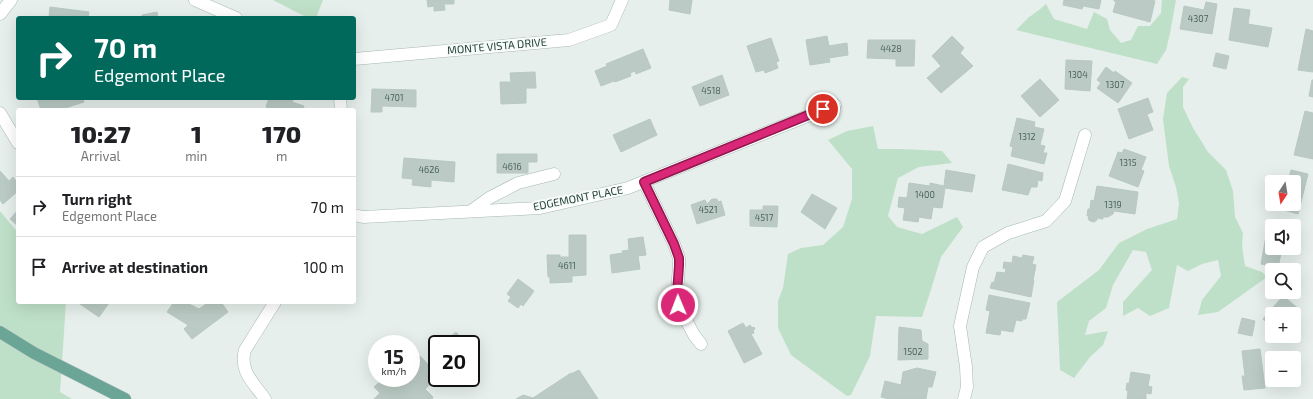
<!DOCTYPE html>
<html lang="en">
<head>
<meta charset="utf-8">
<style>
  body { margin:0; font-family:"Exo 2",sans-serif; background:#f6f6f6; color:#202124; height:100vh; display:flex; flex-direction:column; font-size:15px; white-space:nowrap }
  * { box-sizing:border-box; margin:0 }
  p { font-size:13px; color:#757577 }
  .icon { flex:none; width:22px; height:22px; fill:none; stroke:currentColor; stroke-width:2; stroke-linecap:round; stroke-linejoin:round }
  .map { position:relative; flex:1; overflow:hidden }
  .drawer { position:absolute; left:16px; top:108px; width:340px; height:196px; display:flex; flex-direction:column; background:#fff; border-radius:4px; box-shadow:0 4px 16px #0002 }
  .drawer>* { flex:none }
  .top-card { position:absolute; left:16px; top:16px; width:340px; height:84px; border-radius:4px; box-shadow:0 4px 16px #0002; background:#00695c; color:#fff; overflow:hidden }
  .needle { width:26px; rotate:192deg }
  .tools { position:absolute; left:1265px; top:175px; display:grid; gap:8px }
  .tools a { display:grid; place-items:center; width:36px; height:36px; border-radius:4px; background:#fff; box-shadow:0 4px 16px #0002; font-size:20px }
  .speed { position:absolute; left:368px; top:335px; display:flex; gap:8px; font-size:20px; font-weight:700; text-align:center }
  .speed>* { display:grid; place-content:center; width:52px; height:52px; border-radius:50%; background:#fff; box-shadow:0 4px 16px #0002; line-height:1 }
  .speed small { font-size:10px; font-weight:400 }
  .speed .limit { border:2px solid #111; border-radius:6px; background:#fff; color:#111 }
  .pin { position:absolute; display:grid; place-items:center; width:34px; height:34px; color:#fff; margin:-17px; border:2px solid #fff; border-radius:50%; box-shadow:0 1px 4px #0007 }
  .me { position:absolute; width:44px; margin:-22px; rotate:359deg; stroke-linejoin:round; filter:drop-shadow(0 0 3px #0008) }
  .turn { display:flex; align-items:center; gap:14px; height:84px; padding:0 12px; font-size:18px }
  .turn .icon { width:52px; height:52px; stroke-width:2.5 }
  .turn b { display:block; font-size:28px; line-height:34px }
  .eta { display:flex; justify-content:space-evenly; align-items:center; height:68px; text-align:center }
  .eta b { font-size:24px; font-weight:800; line-height:28px }
  ul { padding:0; list-style:none }
  li { display:flex; align-items:center; gap:12px; height:60px; padding:0 12px; border-top:1px solid #e0e0e0 }
  li div { flex:1 }
  li b { display:block; font-size:15px }
  li em { font-style:normal }
  .map>svg:first-child { display:block }
  .green { fill:#bfe0c8 }
  .building { fill:#bbcac4; stroke:#b8c9c2 }
  .lines { fill:none; stroke-linecap:round; stroke-linejoin:round }
  .minor-casing { stroke:#a8b8b2; stroke-width:13 }
  .major-casing { stroke:#c2cac8; stroke-width:13 }
  .minor { stroke:#fff; stroke-width:12 }
  .major { stroke:#6aa596; stroke-width:12 }
  .route-casing { stroke:#8e194d; stroke-width:10 }
  .route { stroke:#db2777; stroke-width:7 }
  .labels { text-anchor:middle; stroke-width:4; stroke-linejoin:round; paint-order:stroke }
  .number-label { font-size:9px; fill:#4a645c }
  .street-label { font-size:11px; fill:#24423a; stroke:#f7fbf9 }
</style>
</head>
<body>
<div class="map">
<svg width="1313" height="399" viewBox="0 0 1313 399">
  <rect width="100%" height="100%" fill="#e6efeb"/>
  <g class="green">
    <polygon points="273,0 323,0 316,18 308,18"/>
    <polygon points="1162,0 1176,0 1170,33 1166,50 1157,64 1016,30 1028,18 1039,10 1046,4 1054,19 1087,29 1094,12 1107,19 1110,30 1121,43 1131,40 1138,26 1150,26 1161,13"/>
    <polygon points="1182,77 1189,79 1183,87 1183,107 1193,128 1208,152 1226,170 1233,191 1235,217 1243,233 1242,246 1245,266 1262,272 1267,277 1218,312 1198,315 1202,300 1221,276 1218,260 1202,264 1188,271 1177,265 1169,308 1150,316 1138,308 1123,316 1123,302 1152,270 1146,252 1133,250 1113,285 1106,308 1089,321 1085,335 1108,331 1103,345 1090,357 1074,378 1060,370 1057,302 1099,270 1119,243 1147,229 1177,219 1179,203 1176,187 1169,166 1163,119 1167,93"/>
    <polygon points="873,126 878,149 901,149 942,151 952,163 919,167 898,178 888,216 897,227 922,234 957,217 963,227 941,257 928,299 922,317 876,316 870,356 851,395 847,396 791,355 778,328 778,301 783,288 788,254 801,248 823,245 843,227 852,199 852,169 828,140 847,131"/>
    <polygon points="0,211 18,233 18,302 66,302 60,392 72,399 0,399"/>
  </g>
  <g class="building">
    <polygon points="427,0 454,0 454,4 444,4 445,10 434,11 434,6 428,7"/>
    <polygon points="670,0 692,0 690,14 669,10"/>
    <polygon points="1064,0 1101,0 1099,9 1083,6 1082,9 1063,5"/>
    <polygon points="1114,0 1151,0 1155,1 1150,22 1113,12 1116,2 1114,1"/>
    <polygon points="1206,2 1217,4 1212,34 1180,29 1184,6 1204,10"/>
    <polygon points="50,7 89,12 88,18 49,18"/>
    <polygon points="1234,8 1250,10 1248,24 1272,28 1268,47 1229,40"/>
    <polygon points="157,12 158,18 142,18 142,15"/>
    <polygon points="1306,29 1313,31 1313,72 1298,70"/>
    <polygon points="827,36 829,46 847,43 848,55 829,58 830,62 810,65 806,40"/>
    <polygon points="952,36 964,48 960,53 973,66 941,93 927,78 941,66 932,56"/>
    <polygon points="771,38 779,61 776,62 778,68 765,73 764,70 756,72 747,46"/>
    <polygon points="868,40 915,40 914,66 896,66 896,59 867,58"/>
    <polygon points="643,49 651,68 636,74 635,71 630,73 631,76 615,82 614,81 601,86 595,71 607,66 606,64"/>
    <polygon points="1216,53 1229,56 1226,69 1213,66"/>
    <polygon points="1066,60 1092,61 1090,91 1065,89"/>
    <polygon points="1106,67 1114,73 1115,71 1132,83 1118,103 1097,88 1101,83 1097,80"/>
    <polygon points="535,72 536,88 526,88 526,103 501,104 500,82 511,82 510,73"/>
    <polygon points="722,75 729,95 700,106 692,87"/>
    <polygon points="1040,79 1059,100 1040,117 1021,96"/>
    <polygon points="1312,80 1313,80 1313,97 1309,96"/>
    <polygon points="372,89 416,90 416,107 382,106 382,112 371,112"/>
    <polygon points="37,98 82,98 84,102 62,109 62,110 41,110"/>
    <polygon points="269,98 294,98 292,102 304,106 303,110 274,110 266,107"/>
    <polygon points="1148,98 1153,112 1147,114 1153,130 1129,139 1118,109"/>
    <polygon points="1305,111 1313,113 1313,159 1294,155"/>
    <polygon points="1017,118 1035,122 1034,127 1044,129 1040,145 1045,146 1043,153 1047,153 1044,164 1011,156 1013,147 1010,146"/>
    <polygon points="650,119 657,135 621,152 613,135"/>
    <polygon points="1124,149 1146,157 1141,170 1144,171 1138,187 1109,176 1118,152 1122,153"/>
    <polygon points="497,154 537,154 537,162 528,162 528,173 497,173"/>
    <polygon points="404,158 455,162 454,182 431,180 431,187 412,185 413,179 402,178"/>
    <polygon points="1008,164 1043,173 1042,181 1038,180 1037,187 1031,187 1028,195 1002,190"/>
    <polygon points="946,170 975,175 972,192 945,188 942,208 933,207 931,219 919,217 918,222 903,220 905,208 898,207 899,197 907,198 909,183 930,186 930,183 944,186"/>
    <polygon points="1291,170 1308,174 1298,214 1277,208 1278,204 1294,204 1294,182 1288,182"/>
    <polygon points="0,171 9,181 13,177 18,184 18,191 3,204 0,200"/>
    <polygon points="1097,186 1138,192 1135,214 1114,211 1113,214 1108,217 1103,217 1103,219 1097,218 1097,220 1094,222 1090,221 1088,219 1089,216 1087,216 1088,209 1090,209 1091,200 1094,201"/>
    <polygon points="812,194 837,208 825,229 801,212"/>
    <polygon points="712,199 717,199 718,202 721,201 725,215 697,224 691,205 705,200 707,204"/>
    <polygon points="763,206 778,206 777,227 750,226 750,210 763,210"/>
    <polygon points="18,210 18,226 10,219"/>
    <polygon points="1268,225 1276,226 1272,226 1272,248 1282,248 1278,268 1261,264"/>
    <polygon points="569,235 586,235 586,275 572,276 572,282 550,283 550,277 548,277 547,255 560,255 560,257 569,257"/>
    <polygon points="643,237 646,255 638,256 640,269 612,273 610,255 623,253 622,251 629,250 628,239"/>
    <polygon points="1023,255 1034,257 1032,264 1036,265 1033,280 1034,280 1031,297 990,288 992,282 994,283 997,272 1005,273 1006,269 1003,268 1004,262 1012,263 1013,256 1022,258"/>
    <polygon points="518,279 534,291 523,306 521,304 518,308 508,301 511,297 507,294"/>
    <polygon points="989,295 1030,303 1026,319 1022,319 1022,321 1016,320 1013,332 1001,330 1000,335 986,333 990,311 986,310"/>
    <polygon points="1283,296 1299,309 1294,315 1272,314 1272,327 1263,319"/>
    <polygon points="77,302 107,302 109,303 99,317"/>
    <polygon points="174,302 185,302 199,309 209,302 221,302 228,312 192,339 184,329 188,325 167,312"/>
    <polygon points="1242,318 1255,321 1252,336 1238,333"/>
    <polygon points="743,323 746,328 750,325 752,328 754,327 755,329 753,330 754,333 751,334 762,354 744,363 728,331"/>
    <polygon points="899,327 921,330 922,341 928,344 928,359 898,360"/>
    <polygon points="456,332 466,344 442,344"/>
    <polygon points="437,348 437,359 431,353"/>
    <polygon points="1260,349 1265,388 1244,390 1242,376 1245,376 1242,351"/>
    <polygon points="420,356 437,374 437,378 425,389 433,397 432,399 374,399 380,393 374,387 384,378 411,378 411,364"/>
    <polygon points="917,368 936,372 932,387 928,387 926,399 889,399 881,397 885,381 901,385 903,372"/>
    <polygon points="579,370 598,399 516,399 523,395 533,398 571,373 571,374"/>
    <polygon points="1131,372 1150,375 1148,386 1152,387 1151,394 1146,393 1146,399 1127,399 1128,391 1126,390 1127,383 1129,384"/>
  </g>
  <g class="lines">
    <g class="minor-casing">
      <g id="minor">
        <polyline points="195,0 236,18"/>
        <polyline points="0,14 11,0"/>
        <polyline points="354,59 569,40 611,25 622,0"/>
        <polyline points="340,98 341,110"/>
        <polyline points="0,113 18,143"/>
        <polyline points="644,182 674,244 679,258 679,266 677,293 678,305 694,335 701,344"/>
        <polyline points="471,211 489,198 518,183 554,174"/>
        <polyline points="354,215 363,217 540,208 628,188 835,105"/>
        <path d="M265,399C253,382 239,371 245,350L275,302"/>
        <polyline points="964,399 967,387 966,367 960,326 973,267 983,247 1008,233 1046,221 1065,201 1085,135"/>
      </g>
    </g>
    <g class="major-casing">
      <polyline id="major" points="0,332 34,353 125,399"/>
    </g>
    <use href="#minor" class="minor"/>
    <use href="#major" class="major"/>
  </g>
  <g class="lines">
    <g class="route-casing">
      <polyline id="route" points="678,305 677,293 679,266 679,258 674,244 644,182 823,109"/>
    </g>
    <use href="#route" class="route"/>
  </g>
  <g class="labels">
    <g class="number-label">
      <text x="1198" y="22">4307</text>
      <text x="891" y="52">4428</text>
      <text x="1078" y="78">1304</text>
      <text x="1115" y="88">1307</text>
      <text x="711" y="94">4518</text>
      <text x="394" y="101">4701</text>
      <text x="1027" y="140">1312</text>
      <text x="1128" y="166">1315</text>
      <text x="512" y="170">4616</text>
      <text x="429" y="173">4626</text>
      <text x="925" y="198">1400</text>
      <text x="1113" y="208">1319</text>
      <text x="708" y="213">4521</text>
      <text x="764" y="221">4517</text>
      <text x="567" y="269">4611</text>
      <text x="913" y="355">1502</text>
    </g>
    <g class="street-label">
      <text transform="translate(497 46) rotate(-5)" y="4">MONTE VISTA DRIVE</text>
      <text transform="translate(578 198) rotate(-11)" y="4">EDGEMONT PLACE</text>
    </g>
  </g>
</svg>
<div class="tools">
<a><svg class="needle" viewBox="-14 -14 28 28"><path d="M0-13l5 13h-10z" fill="#e53935"/><path d="M0 13l5-13h-10z" fill="#757577"/></svg></a>
<a><svg class="icon" aria-label="sound" viewBox="0 0 24 24"><path d="M4 9h4l5-4v14l-5-4H4zM17 9q2 3 0 6"/></svg></a>
<a><svg class="icon" aria-label="search" viewBox="0 0 24 24"><circle cx="10" cy="10" r="6"/><path d="M15 15l6 6"/></svg></a>
<a>+</a>
<a>−</a>
</div>
<div class="speed"><div>15<small>km/h</small></div><div class="limit">20</div></div>
<div class="pin" style="left:823px;top:109px;background:#d93025"><svg class="icon" aria-label="arrive" viewBox="0 0 24 24"><path d="M6 21V4h12l-3 4 3 4H6"/></svg></div>
<svg class="me" style="left:678px;top:305px" viewBox="-20 -20 40 40"><circle r="17" fill="#db2777" stroke="#fff" stroke-width="3"/><path d="M0-11L8 9 0 5-8 9z" fill="#fff"/></svg>
<div class="top-card">
<div class="turn"><svg class="icon" aria-label="right" viewBox="0 0 24 24"><path d="M7 20v-9h11M14 6l5 5-5 5"/></svg><div><b>70 m</b>Edgemont Place</div></div>
</div>
<section class="drawer">
<div class="eta">
<div><b>10:27</b><p>Arrival</p></div>
<div><b>1</b><p>min</p></div>
<div><b>170</b><p>m</p></div>
</div>
<ul>
<li><svg class="icon" aria-label="right" viewBox="0 0 24 24"><path d="M7 20v-9h11M14 6l5 5-5 5"/></svg><div><b>Turn right</b><p>Edgemont Place</p></div><em>70 m</em></li>
<li><svg class="icon" aria-label="arrive" viewBox="0 0 24 24"><path d="M6 21V4h12l-3 4 3 4H6"/></svg><div><b>Arrive at destination</b></div><em>100 m</em></li>
</ul>
</section>
</div>
</body>
</html>
